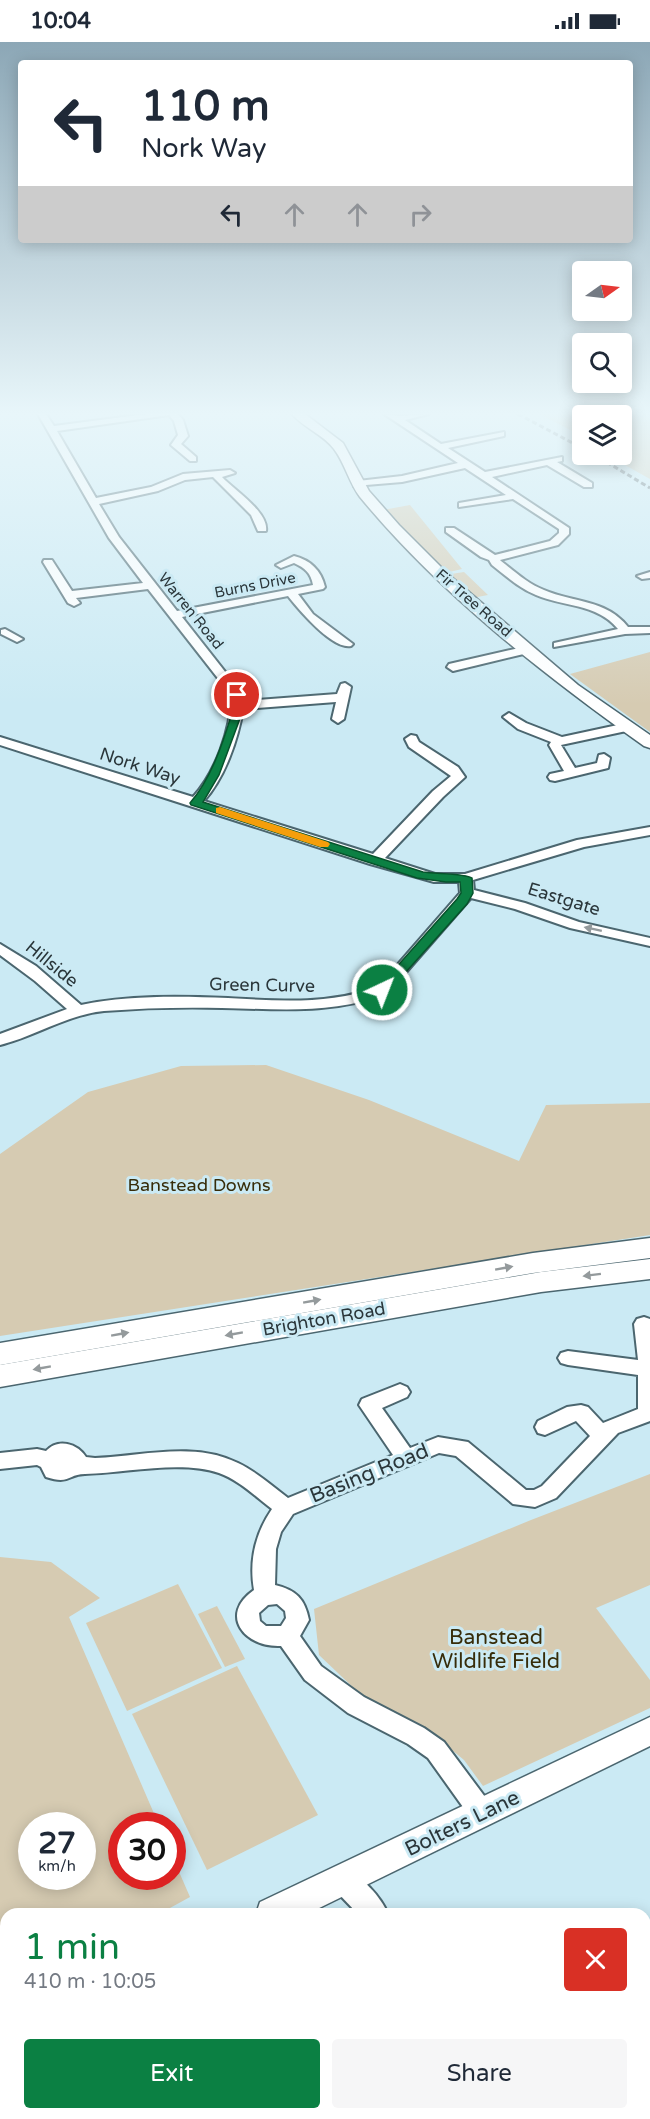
<!DOCTYPE html>
<html lang="en">
<head>
<meta charset="utf-8">
<style>
  body { margin:0; font-family:"Varela Round",sans-serif; background:#f6f6f7; color:#1f2937; height:100vh; display:flex; flex-direction:column; font-size:22px; white-space:nowrap }
  * { box-sizing:border-box; margin:0 }
  p { font-size:20px; color:#747a83 }
  .icon { flex:none; width:33px; height:33px; fill:none; stroke:currentColor; stroke-width:2; stroke-linecap:round; stroke-linejoin:round }
  .map { position:relative; flex:1; overflow:hidden }
  .drawer { position:absolute; left:0px; top:1866px; width:651px; height:212px; display:flex; flex-direction:column; background:#fff; border-radius:18px 18px 0 0; box-shadow:0 3px 15px #0003 }
  .drawer>* { flex:none }
  .banner { position:absolute; left:18px; top:18px; width:615px; height:183px; border-radius:6px; box-shadow:0 3px 15px #0003; background:#fff; color:#1f2937; overflow:hidden }
  .needle { width:39px; rotate:76deg }
  .tools { position:absolute; left:572px; top:219px; display:grid; gap:12px }
  .tools a { display:grid; place-items:center; width:60px; height:60px; border-radius:6px; background:#fff; box-shadow:0 3px 15px #0003; font-size:30px }
  .speed { position:absolute; left:18px; top:1770px; display:flex; gap:12px; font-size:30px; font-weight:700; text-align:center }
  .speed>* { display:grid; place-content:center; width:78px; height:78px; border-radius:50%; background:#fff; box-shadow:0 3px 15px #0003; line-height:1 }
  .speed small { font-size:15px; font-weight:400 }
  .speed .limit { border:9px solid #d22; background:#fff; color:#111 }
  .pin { position:absolute; display:grid; place-items:center; width:51px; height:51px; color:#fff; margin:-26px; border:3px solid #fff; border-radius:50%; box-shadow:0 2px 6px #0007 }
  .me { position:absolute; width:66px; margin:-33px; rotate:43deg; stroke-linejoin:round; filter:drop-shadow(0 0 4px #0008) }
  .turn { display:flex; align-items:center; gap:21px; height:126px; padding:0 24px; font-size:27px }
  .turn .icon { width:78px; height:78px; stroke-width:2.5 }
  .turn b { display:block; font-size:42px; line-height:51px }
  .lanes { display:flex; align-items:center; height:57px; padding:0 24px; background:#0003; justify-content:center; gap:30px; direction:ltr }
  .lanes .off { opacity:.35 }
  .round { display:grid; place-items:center; flex:none; width:63px; height:63px; border-radius:6px; background:#f6f6f7 }
  .head { display:flex; align-items:center; justify-content:space-between; height:102px; padding:0 24px }
  h1 { font-size:36px; font-weight:600; line-height:45px; color:#0b8043 }
  .action { display:flex; gap:12px; margin-top:auto; padding:12px 24px }
  .action a { flex:1; height:69px; border-radius:6px; background:#0b8043; color:#fff; font-size:24px; font-weight:600; line-height:69px; text-align:center }
  .action a+a { background:#f6f6f7; color:#1f2937 }
  .status { display:flex; justify-content:space-between; align-items:center; height:42px; padding:0 30px; background:#fff; direction:ltr }
  .status svg { height:16px; fill:currentColor }
  .map>svg:first-child { display:block }
  .green { fill:#d6cbb2; fill-rule:evenodd }
  .lines { fill:none; stroke-linecap:round; stroke-linejoin:round }
  .minor-casing { stroke:#4b666f; stroke-width:4 }
  .major-casing { stroke:#4b666f; stroke-width:3 }
  .highway-casing { stroke:#4b666f; stroke-width:3 }
  .minor { fill:#fff; fill-rule:evenodd }
  .major { fill:#fff; fill-rule:evenodd }
  .highway { fill:#fff; fill-rule:evenodd }
  .rail { stroke:#4c5c62; stroke-width:3; stroke-dasharray:5 3; stroke-linecap:butt }
  .oneway { fill:#949a9c }
  .route { fill:#0b8043; stroke:#07532c; stroke-width:1.5 }
  .slow { fill:#f59e0b }
  .labels { text-anchor:middle; stroke-width:6; stroke-linejoin:round; paint-order:stroke }
  .far-street-label { font-size:15px; fill:#2a363a; stroke:#cbeaf4 }
  .street-label { font-size:18px; fill:#2a363a; stroke:#cbeaf4 }
  .park-label { font-size:18px; fill:#372c09; stroke:#cbeaf4 }
  .near-street-label { font-size:21px; fill:#2a363a; stroke:#cbeaf4 }
  .near-park-label { font-size:21px; fill:#372c09; stroke:#cbeaf4 }
</style>
</head>
<body>
<div class="status"><b>10:04</b><svg viewBox="0 0 49 12"><path d="M0 12V9h3v3zM5 12V6h3v6zM10 12V3h3v9zM15 12V0h3v12zM26 1h20v11H26zM47 4h2v5h-2z"/></svg></div>
<div class="map">
<svg width="650" height="2077" viewBox="0 0 650 2077">
  <rect width="100%" height="100%" fill="#cbeaf4"/>
  <g class="green">
    <polygon points="539,372 650,372 650,437 607,413 621,412 621,374 582,374 582,394"/>
    <polygon points="410,463 462,527 445,531 383,468"/>
    <polygon points="464,530 488,553 472,556 452,537 454,536 451,532"/>
    <polygon points="650,610 650,690 570,632"/>
    <polygon points="266,1023 369,1058 519,1119 546,1063 650,1061 650,1193 0,1294 0,1112 88,1050 181,1024"/>
    <polygon points="650,1432 650,1543 596,1566 650,1638 650,1666 483,1744 464,1718 423,1684 360,1652 319,1613 314,1567 531,1478"/>
    <path d="M0,1515L51,1520L100,1556L69,1575L159,1783L122,1784V1834H172L173,1816L190,1855L159,1872H6V1954L0,1957ZM32,1784H82V1834H32Z"/>
    <polygon points="178,1542 222,1626 127,1669 86,1581"/>
    <polygon points="217,1564 245,1617 225,1625 198,1572"/>
    <polygon points="237,1624 318,1773 207,1828 132,1672"/>
  </g>
  <g class="lines">
    <g class="minor-casing">
      <g id="minor">
        <path d="M38,372H46L54,384L146,372H178L183,378L188,394L181,402L196,415V419H190L171,403L178,393L174,379L169,373L57,389L96,456L151,445L183,432L230,428L235,431L222,435C234,448 269,470 266,489H258L251,473L213,435L185,438L158,449L99,462L119,495L177,569L313,543C311,531 305,526 294,521L281,526L276,523L294,514C310,518 321,528 325,545L323,547L298,552L313,572L353,602L351,604C333,608 299,568 288,554L182,575L241,650L243,659L337,652L341,642L345,641L351,645L344,677L338,681L332,677L336,660L243,667C238,698 225,735 204,759L373,812L433,749L451,734L409,705L405,697L411,693L416,694L419,700L458,725L465,735L443,755L385,816L435,832H465L577,798L650,785V793L584,805L473,838L474,848L525,861L579,880L650,896V904L570,886L515,867L471,856L388,951C333,973 280,967 222,966C183,965 143,966 104,969C66,973 36,994 0,1003V992L67,967L35,939L0,913V902L36,924L81,963C127,953 181,954 228,956C279,959 329,963 378,945L460,851L459,840H434L370,822L0,703V695L193,755C215,731 232,686 231,653L148,547L76,556L80,561L74,564L68,561L43,520L44,518H52L72,549L143,541L109,496Z"/>
        <path d="M384,372L399,374L429,372L405,378L441,402L504,390V394L448,406L485,430L562,415V419L557,420L592,441V445H584L547,423L492,435L569,486V492L558,503L500,518L501,519C515,530 528,542 544,548C574,561 606,557 628,585H650V591L625,592L554,605V601L618,587C597,561 563,565 536,553C519,546 506,534 492,523L489,518L481,515L446,490V486H454L495,513L550,499L559,491V487L513,457L459,465V461L506,453L465,426L402,440L354,444V440L358,439L402,434L458,421Z"/>
        <polygon points="650,530 650,536 642,537 637,534"/>
        <polygon points="5,587 23,597 17,600 1,592 1,588"/>
        <polygon points="528,604 532,606 532,610 453,629 447,625 449,622"/>
        <polygon points="509,671 526,681 562,695 627,681 633,685 631,688 561,703 575,726 597,721 599,713 604,712 610,716 608,726 555,739 550,738 548,735 550,732 564,729 549,703 551,700 518,687 503,675"/>
        <path d="M644,1275L650,1277V1379L618,1391L556,1456L535,1465L513,1462L456,1414L439,1411L293,1472L281,1490L276,1507L275,1543C296,1548 305,1557 309,1578L300,1594L321,1624L364,1655L424,1686L444,1700L491,1763L494,1771L491,1779L482,1783L473,1779L428,1716L408,1702L348,1671L305,1638L281,1604C245,1606 218,1573 254,1548C249,1519 255,1492 272,1467C256,1455 239,1438 219,1431C181,1418 126,1431 85,1432C68,1432 70,1443 46,1435L41,1425L37,1423L0,1427V1411L37,1407L46,1409C58,1396 77,1401 86,1415L95,1416C142,1414 194,1399 238,1421C257,1430 272,1444 288,1456L393,1413L359,1363L362,1357L400,1342L407,1345L410,1350L407,1355L382,1366L410,1406L438,1395L468,1400L526,1448H534L542,1444L590,1394L576,1379L545,1393L538,1391L535,1385L538,1379L567,1365L581,1363L588,1365L603,1381L638,1367V1333L568,1323L561,1321L558,1316L561,1311L568,1309L638,1318L634,1282L637,1277ZM277,1562L285,1569L286,1576L281,1584H266L260,1579L259,1571L268,1563Z"/>
        <path d="M344,1827C361,1833 381,1855 388,1872H358L335,1848L331,1839L335,1830Z"/>
        <polygon points="314,2072 368,2072 367,2077 316,2077"/>
        <polygon points="557,2072 589,2072 591,2077 559,2077"/>
      </g>
    </g>
    <g class="major-casing">
      <g id="major">
        <path d="M292,372H305L343,401L369,449L399,483L449,533L578,643L650,693V706L644,704C543,632 439,551 360,455C349,441 345,421 334,407C324,393 304,386 292,372Z"/>
        <polygon points="650,1675 650,1704 307,1872 256,1872 260,1860"/>
        <polygon points="6,1985 6,2020 0,2022 0,1987"/>
      </g>
    </g>
    <g class="highway-casing">
      <g id="highway">
        <polygon points="650,1196 650,1216 533,1231 0,1323 0,1301 533,1211"/>
        <polygon points="650,1217 650,1237 541,1250 0,1345 0,1323 541,1230"/>
      </g>
    </g>
    <use href="#minor" class="minor"/>
    <use href="#major" class="major"/>
    <use href="#highway" class="highway"/>
    <g class="rail">
      <polyline points="518,372 582,406"/>
      <polyline points="593,412 650,446"/>
    </g>
  </g>
  <defs><path id="oneway-solid" d="M-6-.8H1V-3.2L6.5 0L1 3.2V.8H-6Z" transform="scale(1.5)"/></defs>
  <g class="oneway">
    <use href="#oneway-solid" transform="translate(593 887) rotate(-168)"/>
    <use href="#oneway-solid" transform="translate(504 1226) rotate(-10)"/>
    <use href="#oneway-solid" transform="translate(592 1233) rotate(173)"/>
    <use href="#oneway-solid" transform="translate(312 1259) rotate(-10)"/>
    <use href="#oneway-solid" transform="translate(120 1292) rotate(-10)"/>
    <use href="#oneway-solid" transform="translate(234 1292) rotate(170)"/>
    <use href="#oneway-solid" transform="translate(42 1326) rotate(170)"/>
  </g>
  <linearGradient id="sky" x2="0" y2="1"><stop stop-color="#8ca7b6"/><stop offset="0.56" stop-color="#e8f6fa"/><stop offset="1" stop-color="#e8f6fa" stop-opacity="0"/></linearGradient>
  <rect width="650" height="663" fill="url(#sky)"/>
  <path class="route" d="M234,650L242,653V671L219,733L203,760L423,830C434,832 465,831 472,836L473,851L467,862L387,951L382,952L376,948L457,857L461,851L460,840H446L417,836L191,763L190,761C210,738 222,704 231,674C233,666 231,658 234,650Z"/>
  <polygon class="slow" points="220,765 328,800 330,802 328,805 320,805 216,771 216,766"/>
  <g class="labels">
    <g class="far-street-label">
      <text transform="translate(255 543) rotate(-11)" y="5">Burns Drive</text>
      <text transform="translate(474 561) rotate(41)" y="5">Fir Tree Road</text>
      <text transform="translate(191 569) rotate(51)" y="5">Warren Road</text>
    </g>
    <g class="street-label">
      <text transform="translate(140 724) rotate(18)" y="6">Nork Way</text>
      <text transform="translate(564 857) rotate(17)" y="6">Eastgate</text>
      <text transform="translate(52 922) rotate(39)" y="6">Hillside</text>
      <text transform="translate(262 943) rotate(1)" y="6">Green Curve</text>
      <text transform="translate(324 1277) rotate(-10)" y="6">Brighton Road</text>
    </g>
    <g class="park-label">
      <text x="199" y="1149">Banstead Downs</text>
    </g>
    <g class="near-street-label">
      <text transform="translate(369 1431) rotate(-22)" y="7">Basing Road</text>
      <text transform="translate(462 1781) rotate(-26)" y="7">Bolters Lane</text>
    </g>
    <g class="near-park-label">
      <text x="496" y="1602">Banstead<tspan x="496" dy="24">Wildlife Field</tspan></text>
    </g>
  </g>
</svg>
<div class="tools">
<a><svg class="needle" viewBox="-14 -14 28 28"><path d="M0-13l5 13h-10z" fill="#e53935"/><path d="M0 13l5-13h-10z" fill="#747a83"/></svg></a>
<a><svg class="icon" aria-label="search" viewBox="0 0 24 24"><circle cx="10" cy="10" r="6"/><path d="M15 15l6 6"/></svg></a>
<a><svg class="icon" aria-label="layers" viewBox="0 0 24 24"><path d="M12 4l9 5-9 5-9-5zM3 14l9 5 9-5"/></svg></a>
</div>
<div class="speed"><div>27<small>km/h</small></div><div class="limit">30</div></div>
<div class="pin" style="left:237px;top:653px;background:#d93025"><svg class="icon" aria-label="arrive" viewBox="0 0 24 24"><path d="M6 21V4h12l-3 4 3 4H6"/></svg></div>
<svg class="me" style="left:382px;top:948px" viewBox="-20 -20 40 40"><circle r="17" fill="#0b8043" stroke="#fff" stroke-width="3"/><path d="M0-11L8 9 0 5-8 9z" fill="#fff"/></svg>
<div class="banner">
<div class="turn"><svg class="icon" aria-label="left" viewBox="0 0 24 24"><path d="M17 20v-9H6M10 6l-5 5 5 5"/></svg><div><b>110 m</b>Nork Way</div></div>
<div class="lanes"><svg class="icon" aria-label="left" viewBox="0 0 24 24"><path d="M17 20v-9H6M10 6l-5 5 5 5"/></svg><svg class="icon off" aria-label="ahead" viewBox="0 0 24 24"><path d="M12 20V5M6 11l6-6 6 6"/></svg><svg class="icon off" aria-label="ahead" viewBox="0 0 24 24"><path d="M12 20V5M6 11l6-6 6 6"/></svg><svg class="icon off" aria-label="right" viewBox="0 0 24 24"><path d="M7 20v-9h11M14 6l5 5-5 5"/></svg></div>
</div>
<section class="drawer">
<div class="head"><div><h1>1 min</h1><p>410 m · 10:05</p></div><a class="round" style="background:#d93025;color:#fff"><svg class="icon" aria-label="close" viewBox="0 0 24 24"><path d="M6 6l12 12M18 6L6 18"/></svg></a></div>
<div class="action"><a>Exit</a><a>Share</a></div>
</section>
</div>
</body>
</html>
